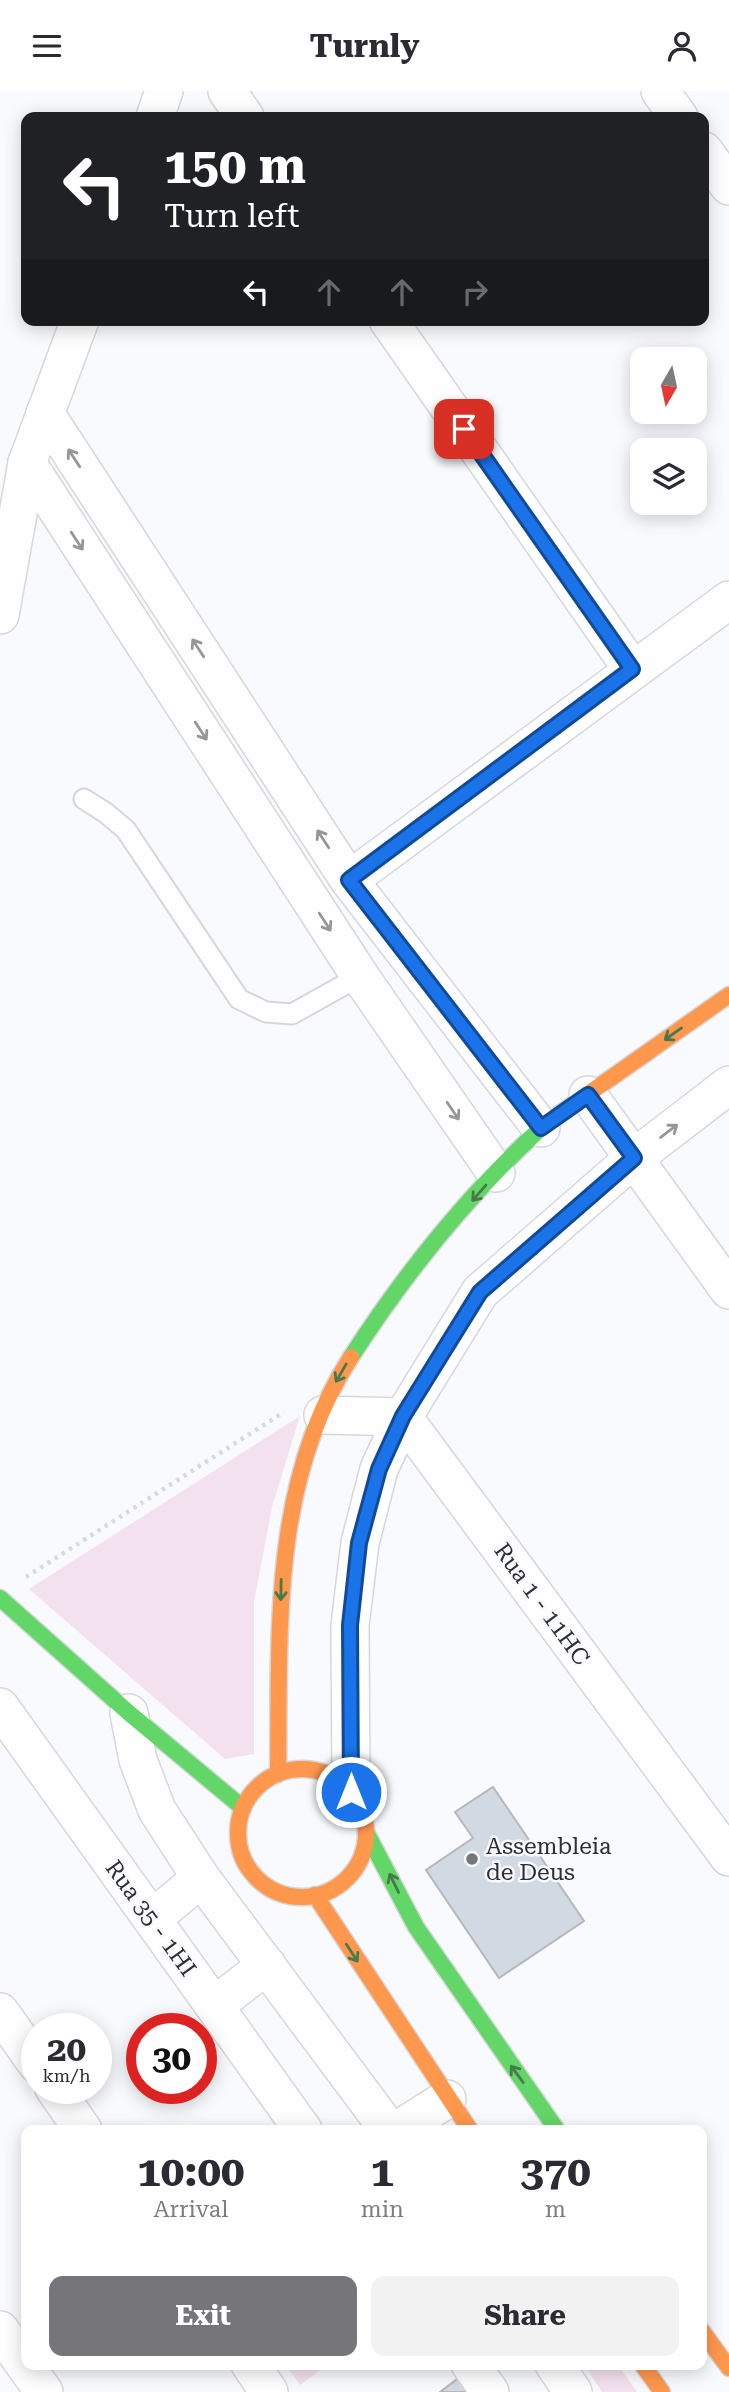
<!DOCTYPE html>
<html lang="en">
<head>
<meta charset="utf-8">
<style>
  body { margin:0; font-family:"Roboto Serif",serif; background:#f2f2f3; color:#2b2b33; height:100vh; display:flex; flex-direction:column; font-size:26px; white-space:nowrap }
  * { box-sizing:border-box; margin:0 }
  p { font-size:23px; color:#7c7c81 }
  .icon { flex:none; width:38px; height:38px; fill:none; stroke:currentColor; stroke-width:2; stroke-linecap:round; stroke-linejoin:round }
  .map { position:relative; flex:1; overflow:hidden }
  .panel { position:absolute; left:21px; top:2034px; width:686px; height:245px; display:flex; flex-direction:column; background:#fff; border-radius:14px; box-shadow:0 4px 18px #0003 }
  .panel>* { flex:none }
  .hud { position:absolute; left:21px; top:21px; width:688px; height:214px; border-radius:14px; box-shadow:0 4px 18px #0003; background:#202124; color:#fff; overflow:hidden }
  .needle { width:46px; rotate:189deg }
  .buttons { position:absolute; left:630px; top:256px; display:grid; gap:14px }
  .buttons a { display:grid; place-items:center; width:77px; height:77px; border-radius:14px; background:#fff; box-shadow:0 4px 18px #0003; font-size:35px }
  .speed { position:absolute; left:21px; top:1922px; display:flex; gap:14px; font-size:35px; font-weight:700; text-align:center }
  .speed>* { display:grid; place-content:center; width:91px; height:91px; border-radius:50%; background:#fff; box-shadow:0 4px 18px #0003; line-height:1 }
  .speed small { font-size:18px; font-weight:400 }
  .speed .limit { border:10px solid #d22; background:#fff; color:#111 }
  .pin { position:absolute; display:grid; place-items:center; width:60px; height:60px; color:#fff; margin:-30px; border-radius:14px; box-shadow:0 4px 10px #0006 }
  .me { position:absolute; width:77px; margin:-38px; rotate:0deg; stroke-linejoin:round; filter:drop-shadow(0 0 5px #0008) }
  .turn { display:flex; align-items:center; gap:24px; height:147px; padding:0 28px; font-size:32px }
  .turn .icon { width:91px; height:91px; stroke-width:2.5 }
  .turn b { display:block; font-size:49px; line-height:60px }
  .lanes { display:flex; align-items:center; height:66px; padding:0 28px; background:#0003; justify-content:center; gap:35px; direction:ltr }
  .lanes .off { opacity:.35 }
  .eta { display:flex; justify-content:space-evenly; align-items:center; height:119px; text-align:center }
  .eta b { font-size:42px; font-weight:700; line-height:49px }
  .button { display:flex; gap:14px; margin-top:auto; padding:14px 28px }
  .button a { flex:1; height:80px; border-radius:14px; background:#76767a; color:#fff; font-size:28px; font-weight:700; line-height:80px; text-align:center }
  .button a+a { background:#f2f2f3; color:#2b2b33 }
  header { display:flex; justify-content:space-between; align-items:center; height:91px; padding:0 28px; background:#fff; font-size:32px; font-weight:700 }
  .map>svg:first-child { display:block }
  .green { fill:#f4e1ef }
  .building { fill:#d1dae2; stroke:#b6b7ba; stroke-width:2 }
  .lines { fill:none; stroke-linecap:round; stroke-linejoin:round }
  .lane-casing { stroke:#d6d7da; stroke-width:23 }
  .street-casing { stroke:#d6d7da; stroke-width:40 }
  .fast-casing { stroke:#d6d7da; stroke-width:19 }
  .slow-casing { stroke:#d6d7da; stroke-width:19 }
  .path { stroke:#dadada; stroke-width:4.5; stroke-dasharray:3.5 5; stroke-linecap:butt }
  .lane { stroke:#fefeff; stroke-width:19 }
  .street { stroke:#fefeff; stroke-width:37 }
  .fast { stroke:#63d668; stroke-width:16 }
  .slow { stroke:#ff974d; stroke-width:16 }
  .oneway { stroke:#969699 }
  .oneway2 { stroke:#467a4b }
  .route-casing { stroke:#114b97; stroke-width:18 }
  .route { stroke:#1a73e8; stroke-width:12 }
  .poi-dot { fill:#76767a; stroke:#f8f9fe; stroke-width:2.5 }
  .labels { text-anchor:middle; stroke-width:5; stroke-linejoin:round; paint-order:stroke }
  .street-label { font-size:23px; fill:#2f2f33; stroke:#f8f9fe }
  .poi-label { font-size:23px; fill:#2f2f33; stroke:#f8f9fe; text-anchor:start }
</style>
</head>
<body>
<header><svg class="icon" aria-label="menu" viewBox="0 0 24 24"><path d="M4 6h16M4 12h16M4 18h16"/></svg>Turnly<svg class="icon" aria-label="person" viewBox="0 0 24 24"><circle cx="12" cy="8" r="4"/><path d="M4 21q1-7 8-7t8 7"/></svg></header>
<div class="map">
<svg width="729" height="2301" viewBox="0 0 729 2301">
  <rect width="100%" height="100%" fill="#f9fafd"/>
  <g class="green">
    <polygon points="300,1325 272,1416 254,1511 254,1663 225,1668 29,1498"/>
    <polygon points="285,2273 328,2273 300,2294"/>
    <polygon points="584,2273 617,2273 637,2301 602,2301"/>
  </g>
  <g class="building">
    <polygon points="493,1696 584,1830 499,1887 426,1779 473,1747 455,1721"/>
    <polygon points="460,2286 472,2301 440,2301"/>
  </g>
  <g class="lines">
    <g class="lane-casing">
      <polyline id="lane" points="84,708 106,722 126,739 239,908 266,921 292,923 360,885"/>
    </g>
    <g class="street-casing">
      <g id="street">
        <polyline points="227,0 245,26"/>
        <polyline points="660,0 679,26"/>
        <polyline points="155,26 164,0"/>
        <polyline points="704,60 729,95"/>
        <polyline points="388,229 632,578"/>
        <polyline points="45,322 349,789 541,1037"/>
        <polyline points="27,372 360,885 496,1082"/>
        <polyline points="0,524 27,372 80,229"/>
        <polyline points="349,789 729,509"/>
        <polyline points="588,1004 729,1199"/>
        <polyline points="323,1324 403,1326 729,1766"/>
        <polyline points="0,1616 303,2039"/>
        <polyline points="129,1622 138,1669 157,1719 201,1787 389,2039"/>
        <polyline points="351,1701 350,1534 360,1452 379,1378 403,1326 480,1201 634,1067 729,994"/>
        <polyline points="152,1828 201,1787"/>
        <polyline points="214,1915 267,1874"/>
        <polyline points="0,1921 37,1973"/>
        <polyline points="54,1997 83,2039"/>
        <polyline points="398,2039 447,2008"/>
        <polyline points="0,2239 44,2301"/>
        <polyline points="250,2273 269,2301"/>
        <polyline points="470,2273 490,2301"/>
        <polyline points="554,2273 573,2301"/>
      </g>
    </g>
    <g class="fast-casing">
      <g id="fast">
        <path d="M351,1266C404,1184 467,1105 539,1039C555,1025 574,1013 591,1001"/>
        <polyline points="0,1507 129,1622 243,1717"/>
        <polyline points="366,1741 416,1836 557,2039"/>
      </g>
    </g>
    <g class="slow-casing">
      <g id="slow">
        <polyline points="591,1001 729,904"/>
        <circle cx="302" cy="1742" r="64"/>
        <path d="M278,1683C280,1540 270,1392 351,1266"/>
        <polyline points="315,1804 470,2039"/>
        <polyline points="702,2240 729,2277"/>
        <polyline points="642,2273 662,2301"/>
      </g>
    </g>
    <polyline class="path" points="26,1486 284,1321"/>
    <use href="#lane" class="lane"/>
    <use href="#street" class="street"/>
    <use href="#fast" class="fast"/>
    <use href="#slow" class="slow"/>
  </g>
  <defs><path id="oneway-shaft" d="M-6 0H5M1.5-3L5.5 0L1.5 3" fill="none" stroke-width="1.6" stroke-linecap="round" stroke-linejoin="round" transform="scale(1.75)"/></defs>
  <g class="oneway">
    <use href="#oneway-shaft" transform="translate(74 367) rotate(-123)"/>
    <use href="#oneway-shaft" transform="translate(77 450) rotate(57)"/>
    <use href="#oneway-shaft" transform="translate(198 557) rotate(-123)"/>
    <use href="#oneway-shaft" transform="translate(201 640) rotate(57)"/>
    <use href="#oneway-shaft" transform="translate(323 748) rotate(-123)"/>
    <use href="#oneway-shaft" transform="translate(325 831) rotate(57)"/>
    <use href="#oneway-shaft" transform="translate(453 1020) rotate(56)"/>
    <use href="#oneway-shaft" transform="translate(669 1040) rotate(-37)"/>
  </g>
  <g class="oneway2">
    <use href="#oneway-shaft" transform="translate(673 943) rotate(145)"/>
    <use href="#oneway-shaft" transform="translate(479 1102) rotate(131)"/>
    <use href="#oneway-shaft" transform="translate(341 1282) rotate(120)"/>
    <use href="#oneway-shaft" transform="translate(281 1499) rotate(91)"/>
    <use href="#oneway-shaft" transform="translate(394 1792) rotate(-116)"/>
    <use href="#oneway-shaft" transform="translate(352 1862) rotate(57)"/>
    <use href="#oneway-shaft" transform="translate(517 1983) rotate(-126)"/>
  </g>
  <g class="lines">
    <g class="route-casing">
      <polyline id="route" points="351,1701 350,1534 359,1452 379,1378 403,1325 480,1201 634,1067 588,1004 541,1037 349,789 632,578 464,338"/>
    </g>
    <use href="#route" class="route"/>
  </g>
  <circle class="poi-dot" cx="472" cy="1768" r="7"/>
  <g class="labels">
    <g class="street-label">
      <text transform="translate(542 1513) rotate(54)" y="8">Rua 1 - 11HC</text>
      <text transform="translate(151 1827) rotate(54)" y="8">Rua 35 - 1HI</text>
    </g>
    <g class="poi-label">
      <text x="486" y="1763">Assembleia<tspan x="486" dy="26">de Deus</tspan></text>
    </g>
  </g>
</svg>
<div class="buttons">
<a><svg class="needle" viewBox="-14 -14 28 28"><path d="M0-13l5 13h-10z" fill="#e53935"/><path d="M0 13l5-13h-10z" fill="#7c7c81"/></svg></a>
<a><svg class="icon" aria-label="layers" viewBox="0 0 24 24"><path d="M12 4l9 5-9 5-9-5zM3 14l9 5 9-5"/></svg></a>
</div>
<div class="speed"><div>20<small>km/h</small></div><div class="limit">30</div></div>
<div class="pin" style="left:464px;top:338px;background:#d93025"><svg class="icon" aria-label="arrive" viewBox="0 0 24 24"><path d="M6 21V4h12l-3 4 3 4H6"/></svg></div>
<svg class="me" style="left:351px;top:1701px" viewBox="-20 -20 40 40"><circle r="17" fill="#1a73e8" stroke="#fff" stroke-width="3"/><path d="M0-11L8 9 0 5-8 9z" fill="#fff"/></svg>
<div class="hud">
<div class="turn"><svg class="icon" aria-label="left" viewBox="0 0 24 24"><path d="M17 20v-9H6M10 6l-5 5 5 5"/></svg><div><b>150 m</b>Turn left</div></div>
<div class="lanes"><svg class="icon" aria-label="left" viewBox="0 0 24 24"><path d="M17 20v-9H6M10 6l-5 5 5 5"/></svg><svg class="icon off" aria-label="ahead" viewBox="0 0 24 24"><path d="M12 20V5M6 11l6-6 6 6"/></svg><svg class="icon off" aria-label="ahead" viewBox="0 0 24 24"><path d="M12 20V5M6 11l6-6 6 6"/></svg><svg class="icon off" aria-label="right" viewBox="0 0 24 24"><path d="M7 20v-9h11M14 6l5 5-5 5"/></svg></div>
</div>
<section class="panel">
<div class="eta">
<div><b>10:00</b><p>Arrival</p></div>
<div><b>1</b><p>min</p></div>
<div><b>370</b><p>m</p></div>
</div>
<div class="button"><a>Exit</a><a>Share</a></div>
</section>
</div>
</body>
</html>
